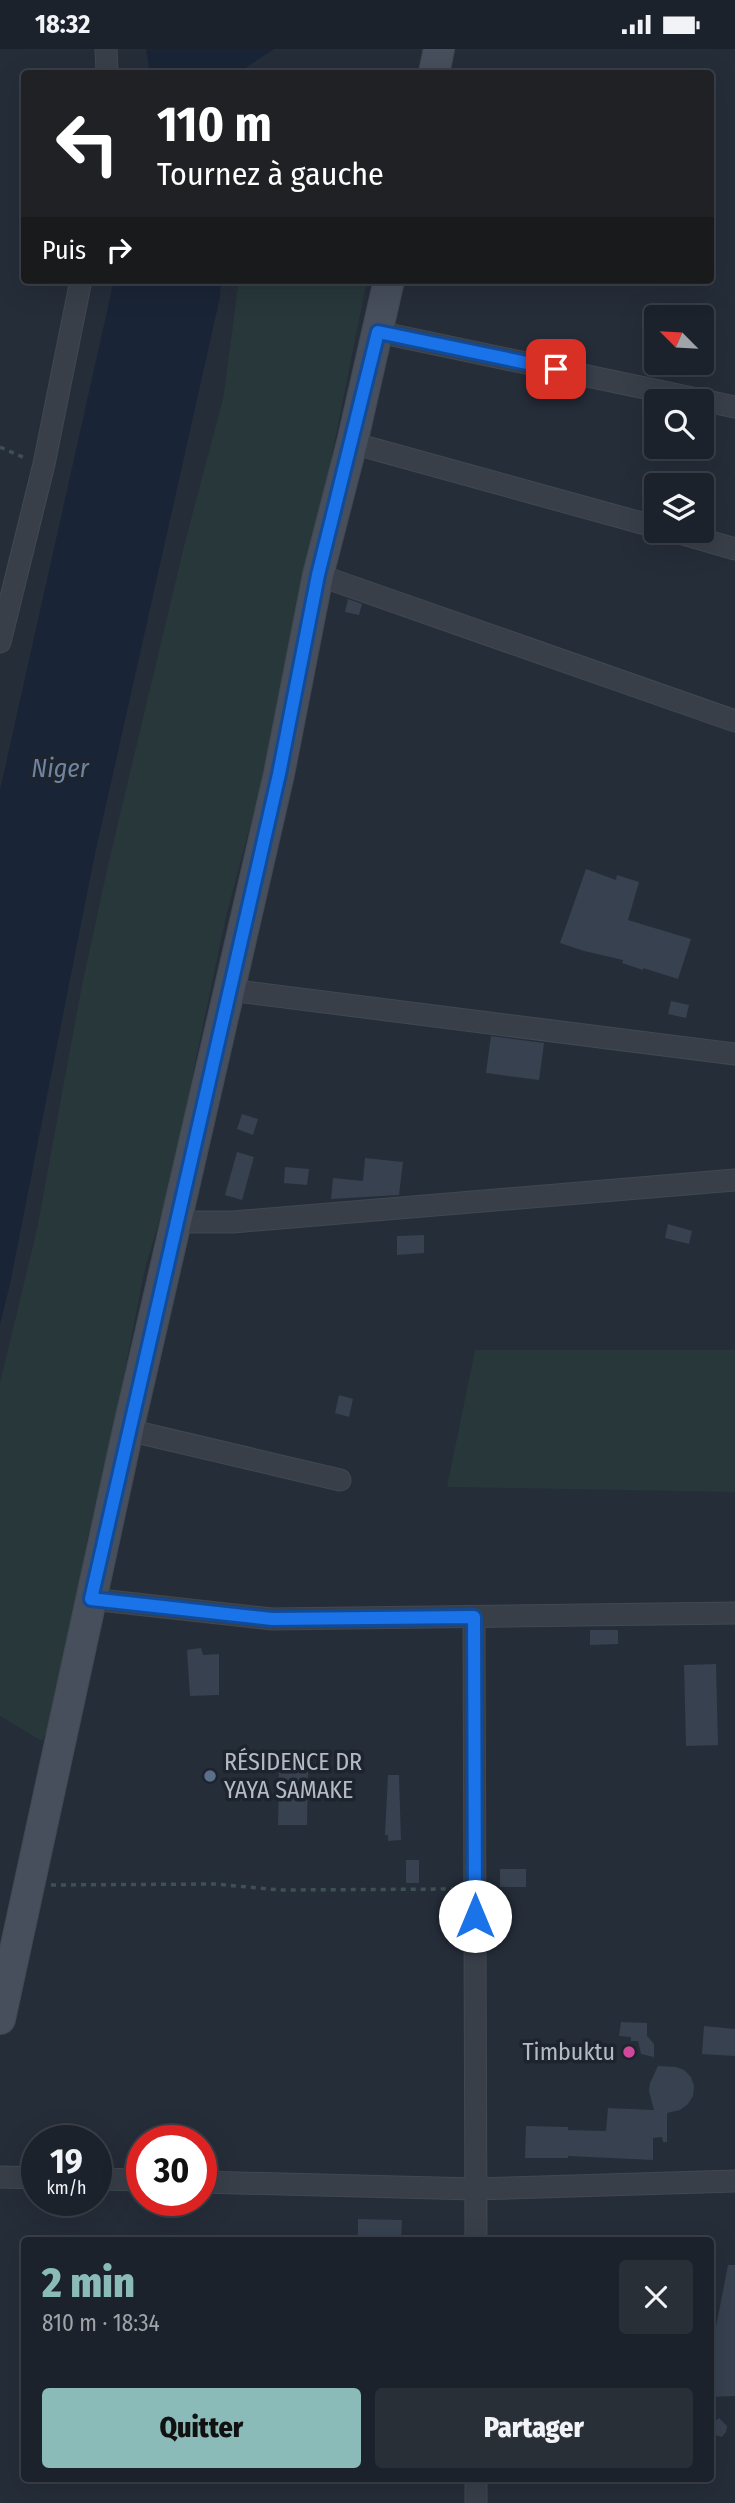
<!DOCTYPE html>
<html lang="fr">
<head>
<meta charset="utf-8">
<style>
  body { margin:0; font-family:"Fira Sans Condensed",sans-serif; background:#292f37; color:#f1f3f6; height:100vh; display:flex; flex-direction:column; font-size:26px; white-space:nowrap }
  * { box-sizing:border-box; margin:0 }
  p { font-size:23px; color:#a0a4a9 }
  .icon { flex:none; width:38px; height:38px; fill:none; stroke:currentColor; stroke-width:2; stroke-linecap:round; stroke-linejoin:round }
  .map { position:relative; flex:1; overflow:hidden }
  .drawer { position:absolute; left:21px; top:2188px; width:693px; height:245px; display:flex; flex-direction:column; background:#1c222b; border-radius:7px; box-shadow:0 7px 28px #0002,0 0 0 2px #3a3f47 }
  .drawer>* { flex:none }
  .hud { position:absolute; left:21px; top:21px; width:693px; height:214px; border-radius:7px; box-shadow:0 7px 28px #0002,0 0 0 2px #3a3f47; background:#202124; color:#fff; overflow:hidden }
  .needle { width:46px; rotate:294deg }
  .controls { position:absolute; left:644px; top:256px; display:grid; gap:14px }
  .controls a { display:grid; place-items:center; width:70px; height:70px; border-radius:7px; background:#1c222b; box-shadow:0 7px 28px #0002,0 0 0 2px #3a3f47; font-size:35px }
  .speed { position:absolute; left:21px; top:2076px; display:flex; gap:14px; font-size:35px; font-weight:700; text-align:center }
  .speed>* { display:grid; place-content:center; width:91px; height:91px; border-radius:50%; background:#1c222b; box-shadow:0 7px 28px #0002,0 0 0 2px #3a3f47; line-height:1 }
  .speed small { font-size:18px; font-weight:400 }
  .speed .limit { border:10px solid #d22; background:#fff; color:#111 }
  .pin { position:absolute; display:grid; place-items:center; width:60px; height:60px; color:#fff; margin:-30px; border-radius:14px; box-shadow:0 4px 10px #0006 }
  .me { position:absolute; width:77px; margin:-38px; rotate:0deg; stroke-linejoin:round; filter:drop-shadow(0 0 5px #0008) }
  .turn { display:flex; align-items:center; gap:24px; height:147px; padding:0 21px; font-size:32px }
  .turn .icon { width:91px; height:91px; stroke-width:2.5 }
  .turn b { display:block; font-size:49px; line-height:60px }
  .then { display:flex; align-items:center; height:66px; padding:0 21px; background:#0003; gap:14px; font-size:26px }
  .round { display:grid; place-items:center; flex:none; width:74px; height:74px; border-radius:7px; background:#292f37 }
  .head { display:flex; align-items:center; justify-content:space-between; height:119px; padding:0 21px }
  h1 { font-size:42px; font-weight:800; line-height:52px; color:#8bbbb9 }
  .primary-button { display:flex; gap:14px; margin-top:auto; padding:14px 21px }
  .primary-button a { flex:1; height:80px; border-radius:7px; background:#8bbbb9; color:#111; font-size:28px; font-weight:800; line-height:80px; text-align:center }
  .primary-button a+a { background:#292f37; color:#f1f3f6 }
  .status { display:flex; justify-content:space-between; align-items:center; height:49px; padding:0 35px; background:#1c222b; direction:ltr }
  .status svg { height:19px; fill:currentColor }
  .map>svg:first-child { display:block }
  .green { fill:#27373a }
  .water { fill:#192436 }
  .building { fill:#37414f }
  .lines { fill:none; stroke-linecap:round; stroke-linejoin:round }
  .street-casing { stroke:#414852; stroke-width:23 }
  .secondary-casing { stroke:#414852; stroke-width:32 }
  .path { stroke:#3f5052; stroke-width:3.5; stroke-dasharray:5 5; stroke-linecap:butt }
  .street { stroke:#383f49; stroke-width:21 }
  .secondary { stroke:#474e5c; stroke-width:30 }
  .route-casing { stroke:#114b97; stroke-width:18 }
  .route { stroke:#1a73e8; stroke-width:12 }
  .service-dot { fill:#5c6f8a; stroke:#1d242e; stroke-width:2.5 }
  .hotel-dot { fill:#d1479c; stroke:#1d242e; stroke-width:2.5 }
  .labels { text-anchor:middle; stroke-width:7; stroke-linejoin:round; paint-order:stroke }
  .poi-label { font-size:24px; fill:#b4bac5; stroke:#1d242e; text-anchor:start }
  .water-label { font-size:26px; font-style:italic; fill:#7084a1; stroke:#1d242e }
</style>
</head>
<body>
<div class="status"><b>18:32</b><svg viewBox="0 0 49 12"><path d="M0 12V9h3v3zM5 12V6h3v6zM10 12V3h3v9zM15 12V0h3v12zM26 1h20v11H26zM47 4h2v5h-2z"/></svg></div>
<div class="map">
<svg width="735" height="2454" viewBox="0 0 735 2454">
  <rect width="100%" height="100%" fill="#252d39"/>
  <g class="green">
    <polygon points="239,231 367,231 280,666 226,867 194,1020 179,1108 145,1219 112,1387 86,1497 56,1662 42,1692 0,1667 0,1334 37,1180 81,941 108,816 185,493 223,350"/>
    <polygon points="475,1301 735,1301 735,1443 447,1438"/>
  </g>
  <g class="water">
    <polygon points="146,0 274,0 238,24 150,24"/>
    <polygon points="114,231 221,231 220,248 93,814 10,1235 0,1276 0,741"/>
  </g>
  <g class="building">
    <polygon points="348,550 362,555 359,566 345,563"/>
    <polygon points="586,820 616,831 617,826 639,833 628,871 691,890 678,930 643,919 643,921 622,914 623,911 584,902 560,894"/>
    <polygon points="671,952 689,956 686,969 668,965"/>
    <polygon points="491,987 544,994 539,1031 486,1024"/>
    <polygon points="242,1065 258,1070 253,1086 237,1080"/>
    <polygon points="237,1103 254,1108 242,1151 225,1146"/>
    <polygon points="365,1109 403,1113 399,1146 331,1150 333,1129 363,1132"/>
    <polygon points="285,1118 309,1120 307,1136 284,1134"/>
    <polygon points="668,1175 692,1182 689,1195 665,1189"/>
    <polygon points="424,1186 424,1204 397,1206 397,1187"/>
    <polygon points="339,1346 353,1350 349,1368 335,1364"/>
    <polygon points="590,1581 618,1581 618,1595 590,1596"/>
    <polygon points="201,1599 203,1606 219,1605 219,1646 190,1647 187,1601"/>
    <polygon points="716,1615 718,1696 686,1697 684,1616"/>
    <polygon points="279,1722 308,1722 307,1776 278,1776"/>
    <polygon points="388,1726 399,1726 401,1791 388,1792 388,1786 385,1786"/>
    <rect x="406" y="1811" width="13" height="23"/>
    <rect x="500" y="1820" width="26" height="18"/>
    <polygon points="621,1973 647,1974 647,1987 654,1995 654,2008 641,2005 638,1992 631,1992 631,1988 619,1987"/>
    <polygon points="704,1977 735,1980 735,2007 702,2005"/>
    <polygon points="658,2017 676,2018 684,2021 691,2028 694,2037 693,2047 688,2055 680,2061 667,2064 667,2093 663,2093 662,2088 653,2089 653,2111 568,2107 568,2109 525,2109 526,2077 568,2078 568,2081 606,2082 608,2059 654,2061 649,2042 650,2034"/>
    <polygon points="358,2170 402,2171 401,2191 358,2191"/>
    <polygon points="728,2216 735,2216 735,2347 710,2348 710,2278 716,2278"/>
    <polygon points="719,2369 727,2377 726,2383 722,2388 715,2386 711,2381 713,2374"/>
  </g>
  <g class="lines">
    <g class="street-casing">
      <g id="street">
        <polyline points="106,0 107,24"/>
        <polyline points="378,283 735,358"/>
        <polyline points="352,394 656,478"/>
        <polyline points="669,481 735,500"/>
        <polyline points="318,526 735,672"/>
        <polyline points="0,593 44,415 81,231"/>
        <polyline points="229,941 735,1005"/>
        <polyline points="176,1173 233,1173 735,1131"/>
        <polyline points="128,1381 340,1431"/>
        <polyline points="91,1550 272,1570 735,1564"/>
        <polyline points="474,1568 476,2191"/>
        <polyline points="0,2128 37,2129"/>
        <polyline points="96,2130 142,2131"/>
        <polyline points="201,2133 475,2140 735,2132"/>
        <polyline points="476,2429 476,2454"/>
      </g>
    </g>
    <g class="secondary-casing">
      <g id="secondary">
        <polyline points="434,24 439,0"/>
        <polyline points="0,1970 128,1381 279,725 318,526 352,394 389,231"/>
      </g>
    </g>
    <g class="path">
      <polyline points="0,398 25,409"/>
      <polyline points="51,1836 215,1835 280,1841 456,1840"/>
    </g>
    <use href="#street" class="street"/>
    <use href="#secondary" class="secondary"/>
  </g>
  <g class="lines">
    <g class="route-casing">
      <polyline id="route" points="475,1867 474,1568 272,1570 91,1550 279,725 318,526 378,283 556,320"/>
    </g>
    <use href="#route" class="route"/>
  </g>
  <circle class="service-dot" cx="210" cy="1727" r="7"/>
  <circle class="hotel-dot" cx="629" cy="2003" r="7"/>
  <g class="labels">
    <g class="poi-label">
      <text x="224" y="1721">RÉSIDENCE DR<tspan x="224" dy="28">YAYA SAMAKE</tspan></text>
      <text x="615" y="2011" text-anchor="end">Timbuktu</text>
    </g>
    <g class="water-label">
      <text x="60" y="728">Niger</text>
    </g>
  </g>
</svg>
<div class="controls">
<a><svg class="needle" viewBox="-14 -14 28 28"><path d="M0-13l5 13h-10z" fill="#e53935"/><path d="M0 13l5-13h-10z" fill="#a0a4a9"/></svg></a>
<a><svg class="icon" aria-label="search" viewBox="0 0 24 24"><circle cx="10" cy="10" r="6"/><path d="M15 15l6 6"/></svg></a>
<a><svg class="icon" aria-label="layers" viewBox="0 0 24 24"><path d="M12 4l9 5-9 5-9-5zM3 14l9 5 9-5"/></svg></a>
</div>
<div class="speed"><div>19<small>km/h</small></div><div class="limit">30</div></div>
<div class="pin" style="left:556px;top:320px;background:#d93025"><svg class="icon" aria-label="arrive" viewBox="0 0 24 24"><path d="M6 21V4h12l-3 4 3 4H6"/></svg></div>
<svg class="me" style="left:475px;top:1867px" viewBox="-20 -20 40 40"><circle r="19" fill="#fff"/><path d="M0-13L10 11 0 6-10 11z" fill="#1a73e8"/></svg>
<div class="hud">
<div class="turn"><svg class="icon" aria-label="left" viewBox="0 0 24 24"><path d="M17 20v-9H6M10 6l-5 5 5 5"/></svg><div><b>110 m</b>Tournez à gauche</div></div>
<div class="then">Puis<svg class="icon" aria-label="right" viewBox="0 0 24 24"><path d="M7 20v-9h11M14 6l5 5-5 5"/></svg></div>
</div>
<section class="drawer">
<div class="head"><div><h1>2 min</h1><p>810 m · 18:34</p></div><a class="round"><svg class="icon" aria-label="close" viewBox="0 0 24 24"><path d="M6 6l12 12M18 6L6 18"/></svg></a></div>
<div class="primary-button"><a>Quitter</a><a>Partager</a></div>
</section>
</div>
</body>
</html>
